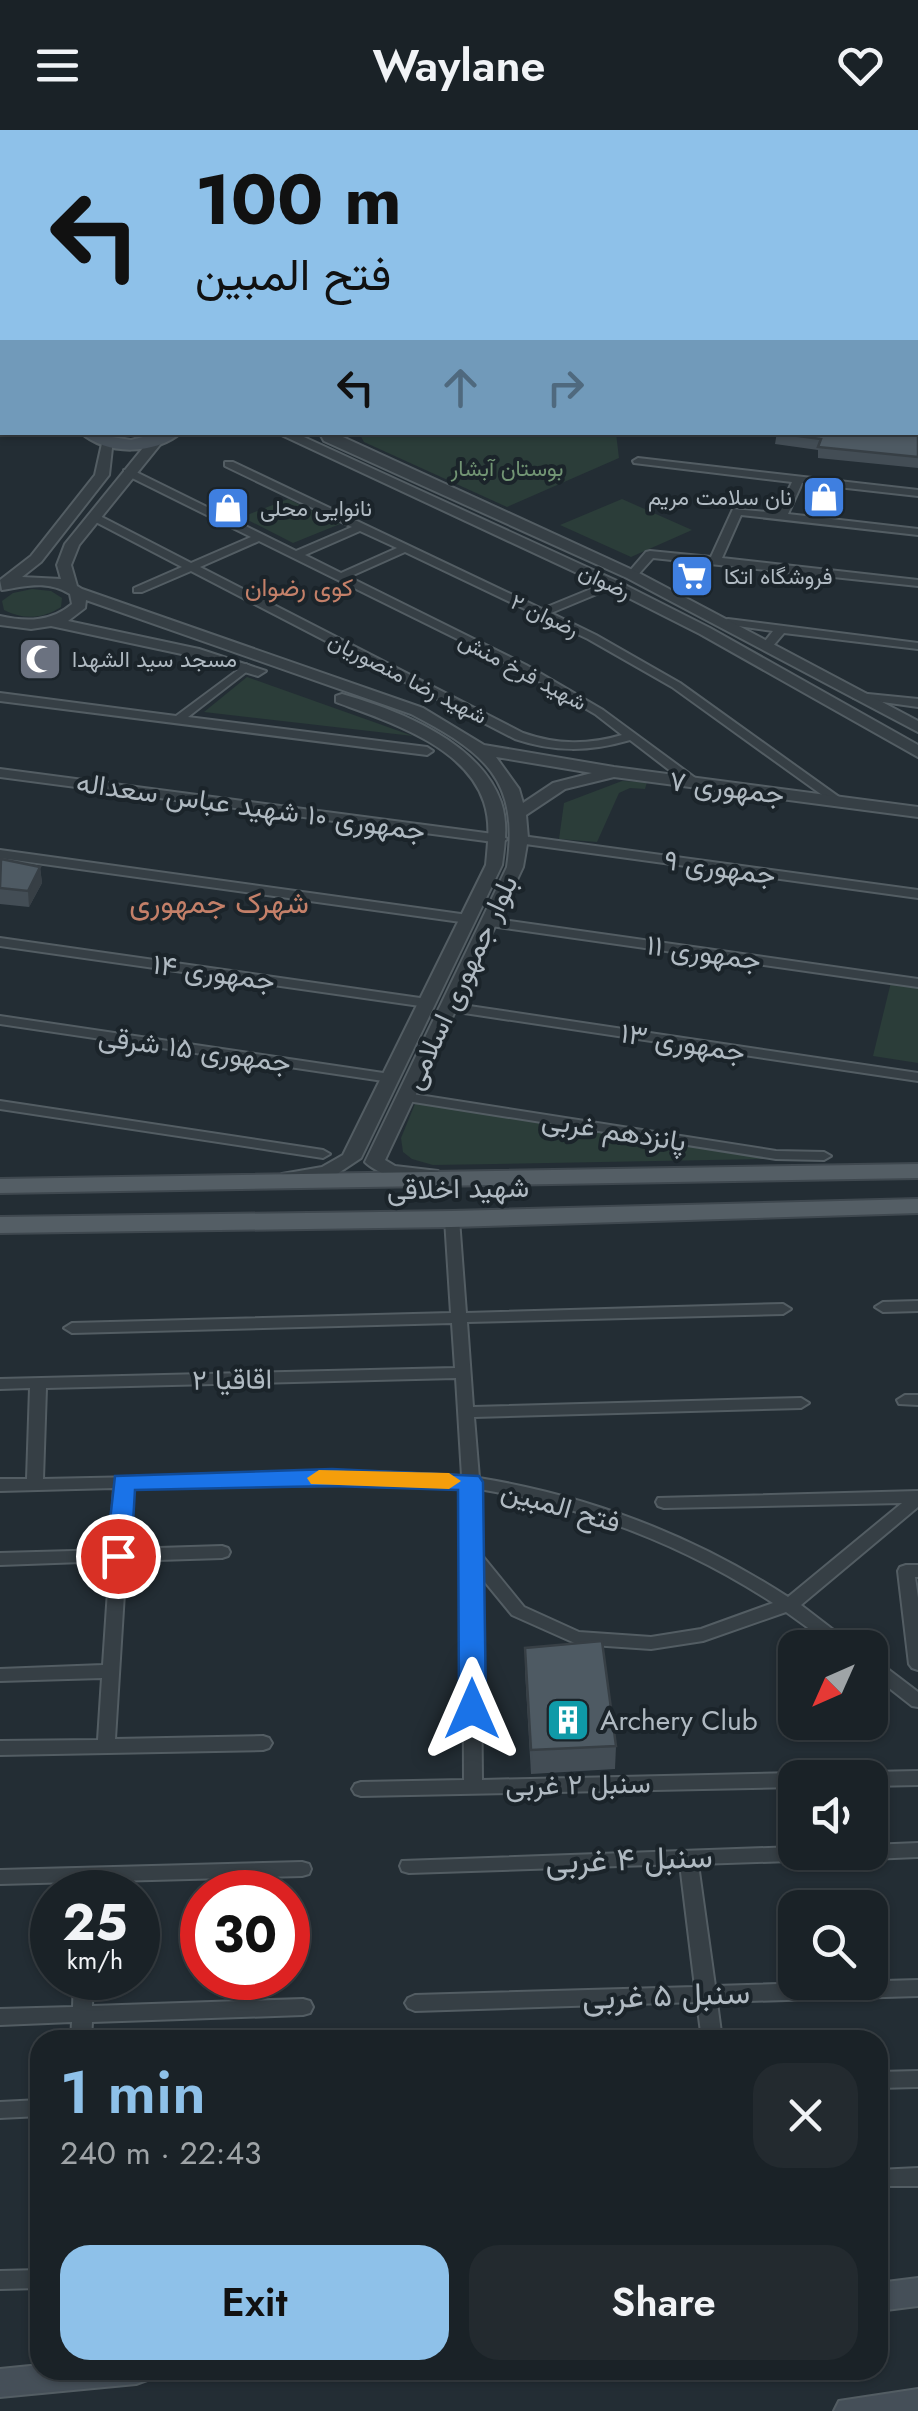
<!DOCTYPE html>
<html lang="en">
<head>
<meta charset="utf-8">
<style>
  body { margin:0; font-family:Jost,Vazirmatn,sans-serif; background:#232a2f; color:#f1f3f6; height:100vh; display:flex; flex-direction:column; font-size:38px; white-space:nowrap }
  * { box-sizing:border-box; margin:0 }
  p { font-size:32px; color:#9fa4a7 }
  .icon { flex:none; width:55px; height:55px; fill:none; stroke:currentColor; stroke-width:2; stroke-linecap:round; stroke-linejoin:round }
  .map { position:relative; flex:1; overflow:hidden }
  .details { position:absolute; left:30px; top:1900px; width:858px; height:350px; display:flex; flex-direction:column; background:#1a2227; border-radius:30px; box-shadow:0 2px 8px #0004,0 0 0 2px #383f44 }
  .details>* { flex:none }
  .banner { position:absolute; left:0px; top:0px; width:920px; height:305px; box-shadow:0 2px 8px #0004,0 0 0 2px #383f44; background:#8ec1e9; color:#111; overflow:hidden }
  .needle { width:65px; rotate:225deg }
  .fabs { position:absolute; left:778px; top:1500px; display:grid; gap:20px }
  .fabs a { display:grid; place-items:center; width:110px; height:110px; border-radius:20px; background:#1a2227; box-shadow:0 2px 8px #0004,0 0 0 2px #383f44; font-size:50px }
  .speed { position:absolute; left:30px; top:1740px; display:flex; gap:20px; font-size:50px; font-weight:700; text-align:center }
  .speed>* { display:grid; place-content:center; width:130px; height:130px; border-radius:50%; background:#1a2227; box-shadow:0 2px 8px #0004,0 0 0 2px #383f44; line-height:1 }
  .speed small { font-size:25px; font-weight:400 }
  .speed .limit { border:15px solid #d22; background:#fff; color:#111 }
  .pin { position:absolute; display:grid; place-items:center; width:85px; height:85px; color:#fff; margin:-42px; border:5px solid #fff; border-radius:50%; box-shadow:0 2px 10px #0007 }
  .me { position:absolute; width:110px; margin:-55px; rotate:0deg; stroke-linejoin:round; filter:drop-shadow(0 0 8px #0008) }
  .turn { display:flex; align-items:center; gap:35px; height:210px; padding:0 30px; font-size:45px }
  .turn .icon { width:130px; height:130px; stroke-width:2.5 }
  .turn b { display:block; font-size:70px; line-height:85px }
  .lanes { display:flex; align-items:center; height:95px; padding:0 30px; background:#0003; justify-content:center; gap:50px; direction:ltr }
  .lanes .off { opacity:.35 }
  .round { display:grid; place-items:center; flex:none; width:105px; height:105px; border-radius:30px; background:#232a2f }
  .headline { display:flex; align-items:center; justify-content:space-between; height:170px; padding:0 30px }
  h1 { font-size:60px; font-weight:600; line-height:75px; color:#8ec1e9 }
  .cta { display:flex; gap:20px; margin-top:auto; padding:20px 30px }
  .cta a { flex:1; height:115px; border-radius:30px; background:#8ec1e9; color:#111; font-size:40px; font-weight:600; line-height:115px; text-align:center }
  .cta a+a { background:#232a2f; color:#f1f3f6 }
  header { display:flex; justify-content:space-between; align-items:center; height:130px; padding:0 30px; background:#1a2227; font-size:45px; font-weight:600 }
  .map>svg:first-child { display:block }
  .green { fill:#2b3d39 }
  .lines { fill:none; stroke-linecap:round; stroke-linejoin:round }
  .minor-casing { stroke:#535d63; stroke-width:4 }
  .tertiary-casing { stroke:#535d63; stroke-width:4 }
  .secondary-casing { stroke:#535d63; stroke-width:4 }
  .primary-casing { stroke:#3f484f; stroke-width:4 }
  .minor { fill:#363f45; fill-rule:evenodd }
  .tertiary { fill:#363f45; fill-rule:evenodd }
  .secondary { fill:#454f58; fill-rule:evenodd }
  .primary { fill:#545e65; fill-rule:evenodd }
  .wall { fill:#434d55 }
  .shaded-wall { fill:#373f45 }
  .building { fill:#4e5a63; stroke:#373f45; stroke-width:2.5 }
  .route { fill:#1a73e8; stroke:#114b97; stroke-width:2.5 }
  .slow { fill:#f59e0b }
  .labels { text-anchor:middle; stroke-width:8; stroke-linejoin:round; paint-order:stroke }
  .far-park-label { font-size:22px; fill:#729574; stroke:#1b242a }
  .far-poi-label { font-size:22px; fill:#b0bac2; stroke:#1b242a; text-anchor:start }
  .far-street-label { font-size:22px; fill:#b0bac2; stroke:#1b242a }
  .far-neighbourhood-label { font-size:25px; fill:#c48069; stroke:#1b242a }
  .street-label { font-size:28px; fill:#b0bac2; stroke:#1b242a }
  .poi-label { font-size:28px; fill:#b0bac2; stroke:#1b242a; text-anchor:start }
  .neighbourhood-label { font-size:30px; fill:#c48069; stroke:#1b242a }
  .near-street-label { font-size:32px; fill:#b0bac2; stroke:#1b242a }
</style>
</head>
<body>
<header><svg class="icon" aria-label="menu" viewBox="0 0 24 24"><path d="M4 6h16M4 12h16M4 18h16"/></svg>Waylane<svg class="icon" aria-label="heart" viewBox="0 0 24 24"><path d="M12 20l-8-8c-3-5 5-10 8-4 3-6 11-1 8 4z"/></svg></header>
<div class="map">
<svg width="918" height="2281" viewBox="0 0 918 2281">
  <rect width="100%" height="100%" fill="#232d34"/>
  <g class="green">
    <polygon points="359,303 616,303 619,328 507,377 364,312"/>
    <polygon points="288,369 340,394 293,413 242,387"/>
    <polygon points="622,369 692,400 631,427 560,395"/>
    <path d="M32,459L51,461L62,468L61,477C43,489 23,490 4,480L2,471L13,463Z"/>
    <polygon points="247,547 413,606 204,582"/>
    <polygon points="622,651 647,652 645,659 630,658 619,663 597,712 559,709 564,673"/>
    <polygon points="891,852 918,856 918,933 873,926"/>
    <polygon points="417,969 771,1029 433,1035 412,1029 403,1022 401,1008"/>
  </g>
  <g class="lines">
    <g class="minor-casing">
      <g id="minor">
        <polygon points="0,0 5,2 2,2 2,6 0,6"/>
        <polygon points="332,0 342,0 340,2 331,2"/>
        <polygon points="358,0 374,0 376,2 362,2"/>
        <polygon points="497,0 514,0 516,2 501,2"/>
        <polygon points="681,0 704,0 706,2 685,2"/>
        <rect x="780" y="0" width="8" height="2"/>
        <polygon points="0,37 2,38 2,43 0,43"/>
        <polygon points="638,328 918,360 918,366 802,353 788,384 918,399 918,405 741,385 722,428 918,450 918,456 653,428 636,447 628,447 628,443 646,422 650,421 711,427 733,379 778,383 792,352 634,333 633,331"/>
        <path d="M225,332H233L542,479L608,452H616V456L551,483L596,505L680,553L846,672L840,676L836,675L672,557L588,509L405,422L349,447L526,535L603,580L698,650V656H690L630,610C589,622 554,622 515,609L191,441L142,462H134V458L182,437L90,389V385H98L191,433L251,407L124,344V340H132L296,421L352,397L225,336ZM360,401L397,418L341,443L305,425ZM259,411L518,539L595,584L622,605C588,615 557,615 523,603L200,437Z"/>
        <polygon points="728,489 918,513 918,519 784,503 772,517 768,518 762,515 773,501 724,494 724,490"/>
        <polygon points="246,534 252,537 250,539 188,587 427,617 433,621 427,625 0,571 0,563 176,586"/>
        <polygon points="858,563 918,569 918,577 854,568 852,566"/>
        <polygon points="0,639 501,705 507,709 501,713 0,647"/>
        <polygon points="522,706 918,760 918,768 518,713 516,710"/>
        <polygon points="0,720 468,785 474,789 468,793 0,728"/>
        <polygon points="489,788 918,849 918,857 484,795 483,792"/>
        <polygon points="0,808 427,869 434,873 427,877 0,816"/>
        <polygon points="449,873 918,943 918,951 444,880 442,877 444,874"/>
        <polygon points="0,886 390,944 397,948 390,952 0,894"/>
        <polygon points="406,963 776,1021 824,1022 831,1026 824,1030 776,1029 401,970 399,967 401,964"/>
        <polygon points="0,971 323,1020 330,1024 323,1028 0,979"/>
        <path d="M452,1084L459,1089L466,1183L783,1174L791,1179L783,1184L467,1192L473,1277L801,1268L809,1273L801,1278L474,1287L479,1348C590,1366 694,1406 788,1467L902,1373L664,1378L658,1376L656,1372L658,1368L918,1361V1377L801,1475L857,1518H836L786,1482L703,1511L651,1519L577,1514L512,1485L480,1446L482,1650L795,1643L803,1648H795V1657L361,1666L355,1664L352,1659L355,1654L361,1652L464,1650L463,1357L422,1354L131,1358L127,1419L222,1416L228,1418L230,1422L228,1426L222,1428L126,1431L115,1609L263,1606L269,1608L272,1613L269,1618L263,1620L0,1625V1611L98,1610L102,1548L0,1551V1539L103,1535L110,1431L0,1435V1423L110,1420L114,1358L0,1361V1349H27L30,1258L0,1259V1249L455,1238L452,1193L72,1203L64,1198L72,1193L451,1183L445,1089ZM456,1248L462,1346L372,1342L43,1349L46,1258ZM479,1359C585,1377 684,1415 773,1473L701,1499L651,1507L579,1502L524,1477L480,1423Z"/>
        <polygon points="918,1171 918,1181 883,1182 875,1177 883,1172"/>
        <polygon points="905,1265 918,1265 918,1275 899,1274 897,1270"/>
        <polygon points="906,1435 918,1435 918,1447 915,1447 918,1468 918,1540 912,1538 909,1534 898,1441 900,1437"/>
        <polygon points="870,1528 876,1530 918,1562 918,1577 912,1576 870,1543"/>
        <polygon points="918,1641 918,1655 870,1656 870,1648 862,1648 870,1642"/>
        <polygon points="918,1713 918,1727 870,1729 864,1727 861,1722 870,1722 870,1715"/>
        <polygon points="795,1717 795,1722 858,1722 855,1727 849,1729 698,1734 715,1856 918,1850 918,1866 717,1872 722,1910 702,1910 697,1872 415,1881 408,1878 405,1873 408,1868 415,1865 695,1857 680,1734 409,1743 402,1741 400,1736 402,1731"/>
        <polygon points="302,1732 309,1734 311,1739 309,1744 302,1746 0,1754 0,1740"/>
        <polygon points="74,1848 93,1848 92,1876 303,1869 310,1871 313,1877 310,1883 303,1885 92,1892 91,1910 71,1910 72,1892 0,1895 0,1879 73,1877"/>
        <polygon points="918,1941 918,1957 878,1958 878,1942"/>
        <polygon points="40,1970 40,1986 0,1988 0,1972"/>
        <polygon points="918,2038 918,2056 878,2056 878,2040"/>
        <polygon points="40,2140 40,2158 0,2159 0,2141"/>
      </g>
    </g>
    <g class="tertiary-casing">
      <g id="tertiary">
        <polygon points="2,67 2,75 0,76 0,68"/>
        <polygon points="0,115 2,116 2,125 0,124"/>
        <polygon points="275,302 293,302 617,451 710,498 918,615 918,627 700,504 607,457"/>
        <polygon points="319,302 332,302 637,442 918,591 918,602 627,448 324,311"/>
        <path d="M151,308L163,311L79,415L71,435L77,456L82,459L423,578L484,615L614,637L918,677V687L614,647L565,659L526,685L528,708L523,737L385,1030L395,1036L438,1041L441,1045C423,1059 380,1047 365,1032L507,737C520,649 484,622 411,584L86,470L85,478L68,491L199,519L266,541L258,546L191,526L51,496L31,499L0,495V486C26,492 51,492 72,474L70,464C47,450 27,456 2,460L0,450L31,426L95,345L103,309H113L109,345L41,432L22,447L61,449L57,435L65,414ZM496,627L592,643L553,653L523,673L519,659Z"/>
        <path d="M342,564C398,580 480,612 501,672C508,693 505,713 502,735L361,1028L334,1046L289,1054L279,1048L282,1044L322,1037L343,1025L486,735C488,713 491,693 484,672C465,615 387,591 336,572V566Z"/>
      </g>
    </g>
    <g class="secondary-casing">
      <g id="secondary">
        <polygon points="88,0 109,0 110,2 89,2"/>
        <polygon points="115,0 135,0 136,2 116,2"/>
        <polygon points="638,0 653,0 654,2 639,2"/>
        <polygon points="663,0 678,0 679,2 664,2"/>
        <polygon points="0,290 2,291 2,301 0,300"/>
        <path d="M80,302L131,310L163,302H182C155,325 107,326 80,302Z"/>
        <polygon points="918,2148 918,2176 878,2181 878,2153"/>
        <polygon points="40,2235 40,2240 152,2240 147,2250 136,2254 0,2267 0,2239"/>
        <polygon points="918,2259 918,2281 834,2281 839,2271"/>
      </g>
    </g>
    <g class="primary-casing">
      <g id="primary">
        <polygon points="918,1034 918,1048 0,1063 0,1049"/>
        <polygon points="918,1069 918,1083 452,1097 0,1103 0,1087 452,1081"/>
      </g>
    </g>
    <use href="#minor" class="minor"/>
    <use href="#tertiary" class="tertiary"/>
    <use href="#secondary" class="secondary"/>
    <use href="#primary" class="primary"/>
  </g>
  <g class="wall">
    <polygon points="918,276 918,338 818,328 818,320 775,314 777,302"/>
    <polygon points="0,731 40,737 42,753 29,777 0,774"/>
    <polygon points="525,1518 616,1616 615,1639 531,1644 525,1541"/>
  </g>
  <polygon class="shaded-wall" points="40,737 42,753 29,777 28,761"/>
  <g class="building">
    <polygon points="918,276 918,327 818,317 821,309 776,303 918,302"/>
    <polygon points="1,729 40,737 28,761 0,758"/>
    <polygon points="602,1511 616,1616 531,1620 525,1518"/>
  </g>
  <polygon class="route" points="332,1339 479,1346 483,1352 486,1579 482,1586 463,1586 459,1579 458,1360 332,1356 135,1360 131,1426 118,1434 106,1426 115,1346"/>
  <polygon class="slow" points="319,1340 449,1343 461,1351 449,1359 311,1354 307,1348"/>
  <defs>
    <g id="shop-square" transform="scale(2.25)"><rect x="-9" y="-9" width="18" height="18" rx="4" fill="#3f7fe0" stroke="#1b242a"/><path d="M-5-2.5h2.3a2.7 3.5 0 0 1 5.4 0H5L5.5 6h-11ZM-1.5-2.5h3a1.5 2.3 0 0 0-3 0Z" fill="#fff"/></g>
    <g id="supermarket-square" transform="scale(2.25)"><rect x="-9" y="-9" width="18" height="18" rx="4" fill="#3f7fe0" stroke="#1b242a"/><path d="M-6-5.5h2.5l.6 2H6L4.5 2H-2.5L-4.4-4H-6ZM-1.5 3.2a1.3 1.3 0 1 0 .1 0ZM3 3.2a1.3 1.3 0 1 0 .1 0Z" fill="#fff"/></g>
    <g id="mosque-square" transform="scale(2.25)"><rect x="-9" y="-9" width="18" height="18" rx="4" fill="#6b7280" stroke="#1b242a"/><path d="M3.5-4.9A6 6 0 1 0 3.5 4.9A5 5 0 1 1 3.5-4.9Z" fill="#fff"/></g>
    <g id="building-square" transform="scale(2.25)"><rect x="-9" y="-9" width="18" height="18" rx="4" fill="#0f9aa8" stroke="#1b242a"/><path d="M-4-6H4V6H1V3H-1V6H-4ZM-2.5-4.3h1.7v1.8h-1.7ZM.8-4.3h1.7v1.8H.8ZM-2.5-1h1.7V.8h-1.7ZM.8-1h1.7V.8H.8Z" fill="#fff"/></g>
  </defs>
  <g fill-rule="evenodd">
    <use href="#shop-square" x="824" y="367"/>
    <use href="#shop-square" x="228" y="378"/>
    <use href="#supermarket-square" x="692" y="446"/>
    <use href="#mosque-square" x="40" y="529"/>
    <use href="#building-square" x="568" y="1590"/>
  </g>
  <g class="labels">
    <g class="far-park-label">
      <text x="507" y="346">بوستان آبشار</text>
    </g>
    <g class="far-poi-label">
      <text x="792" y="375" text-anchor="end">نان سلامت مریم</text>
      <text x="260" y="386">نانوایی محلی</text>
      <text x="724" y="454">فروشگاه اتکا</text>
      <text x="72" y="537">مسجد سید الشهدا</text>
    </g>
    <g class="far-street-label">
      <text transform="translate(605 451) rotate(25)" y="8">رضوان</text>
      <text transform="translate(545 485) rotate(25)" y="8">رضوان ۲</text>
      <text transform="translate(523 541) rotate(28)" y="8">شهید فرخ منش</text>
      <text transform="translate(408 548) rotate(27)" y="8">شهید رضا منصوریان</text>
    </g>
    <g class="far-neighbourhood-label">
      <text x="299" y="466">کوی رضوان</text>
    </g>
    <g class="street-label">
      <text transform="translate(727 657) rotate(7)" y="10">جمهوری ۷</text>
      <text transform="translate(251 676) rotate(8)" y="10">جمهوری ۱۰ شهید عباس سعداله</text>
      <text transform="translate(720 737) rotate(8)" y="10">جمهوری ۹</text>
      <text transform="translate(704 822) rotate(8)" y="10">جمهوری ۱۱</text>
      <text transform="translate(214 842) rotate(8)" y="10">جمهوری ۱۴</text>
      <text transform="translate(460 852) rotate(-65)" y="10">بلوار جمهوری اسلامی</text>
      <text transform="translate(683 912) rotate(9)" y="10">جمهوری ۱۳</text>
      <text transform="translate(195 919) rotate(8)" y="10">جمهوری ۱۵ شرقی</text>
      <text transform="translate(614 1000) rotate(9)" y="10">پانزدهم غربی</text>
      <text transform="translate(458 1058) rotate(-1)" y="10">شهید اخلاقی</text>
      <text transform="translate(232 1249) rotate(-1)" y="10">اقاقیا ۲</text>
      <text transform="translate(561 1376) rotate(16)" y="10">فتح المبین</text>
      <text transform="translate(578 1654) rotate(-1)" y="10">سنبل ۲ غربی</text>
    </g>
    <g class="poi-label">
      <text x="600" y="1600">Archery Club</text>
    </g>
    <g class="neighbourhood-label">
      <text x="219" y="783">شهرک جمهوری</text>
    </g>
    <g class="near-street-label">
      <text transform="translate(629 1729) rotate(-2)" y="11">سنبل ۴ غربی</text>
      <text transform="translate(666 1865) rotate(-2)" y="11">سنبل ۵ غربی</text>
    </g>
  </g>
</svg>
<div class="fabs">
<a><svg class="needle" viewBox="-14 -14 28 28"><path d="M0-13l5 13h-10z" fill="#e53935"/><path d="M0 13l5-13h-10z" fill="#9fa4a7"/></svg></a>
<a><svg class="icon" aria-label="sound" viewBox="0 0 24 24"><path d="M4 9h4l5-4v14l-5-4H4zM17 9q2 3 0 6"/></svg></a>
<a><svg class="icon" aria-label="search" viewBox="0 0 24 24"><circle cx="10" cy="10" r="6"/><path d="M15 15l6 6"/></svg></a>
</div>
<div class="speed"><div>25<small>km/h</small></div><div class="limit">30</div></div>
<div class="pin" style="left:118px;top:1426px;background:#d93025"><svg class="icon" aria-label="arrive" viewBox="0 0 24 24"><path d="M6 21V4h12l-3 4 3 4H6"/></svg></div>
<svg class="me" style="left:472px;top:1579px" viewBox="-20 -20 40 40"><path d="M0-17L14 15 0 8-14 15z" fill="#1a73e8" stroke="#fff" stroke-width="4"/></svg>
<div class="banner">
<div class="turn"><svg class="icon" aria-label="left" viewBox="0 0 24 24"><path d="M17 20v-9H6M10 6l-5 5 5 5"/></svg><div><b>100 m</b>فتح المبین</div></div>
<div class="lanes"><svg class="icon" aria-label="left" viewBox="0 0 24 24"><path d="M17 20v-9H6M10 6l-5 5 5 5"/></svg><svg class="icon off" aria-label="ahead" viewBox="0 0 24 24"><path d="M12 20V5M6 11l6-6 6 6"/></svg><svg class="icon off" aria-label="right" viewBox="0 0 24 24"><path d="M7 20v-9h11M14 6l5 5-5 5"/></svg></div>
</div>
<section class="details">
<div class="headline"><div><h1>1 min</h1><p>240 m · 22:43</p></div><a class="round"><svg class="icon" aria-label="close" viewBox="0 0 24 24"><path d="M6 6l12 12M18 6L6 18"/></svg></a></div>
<div class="cta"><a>Exit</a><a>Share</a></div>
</section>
</div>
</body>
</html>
